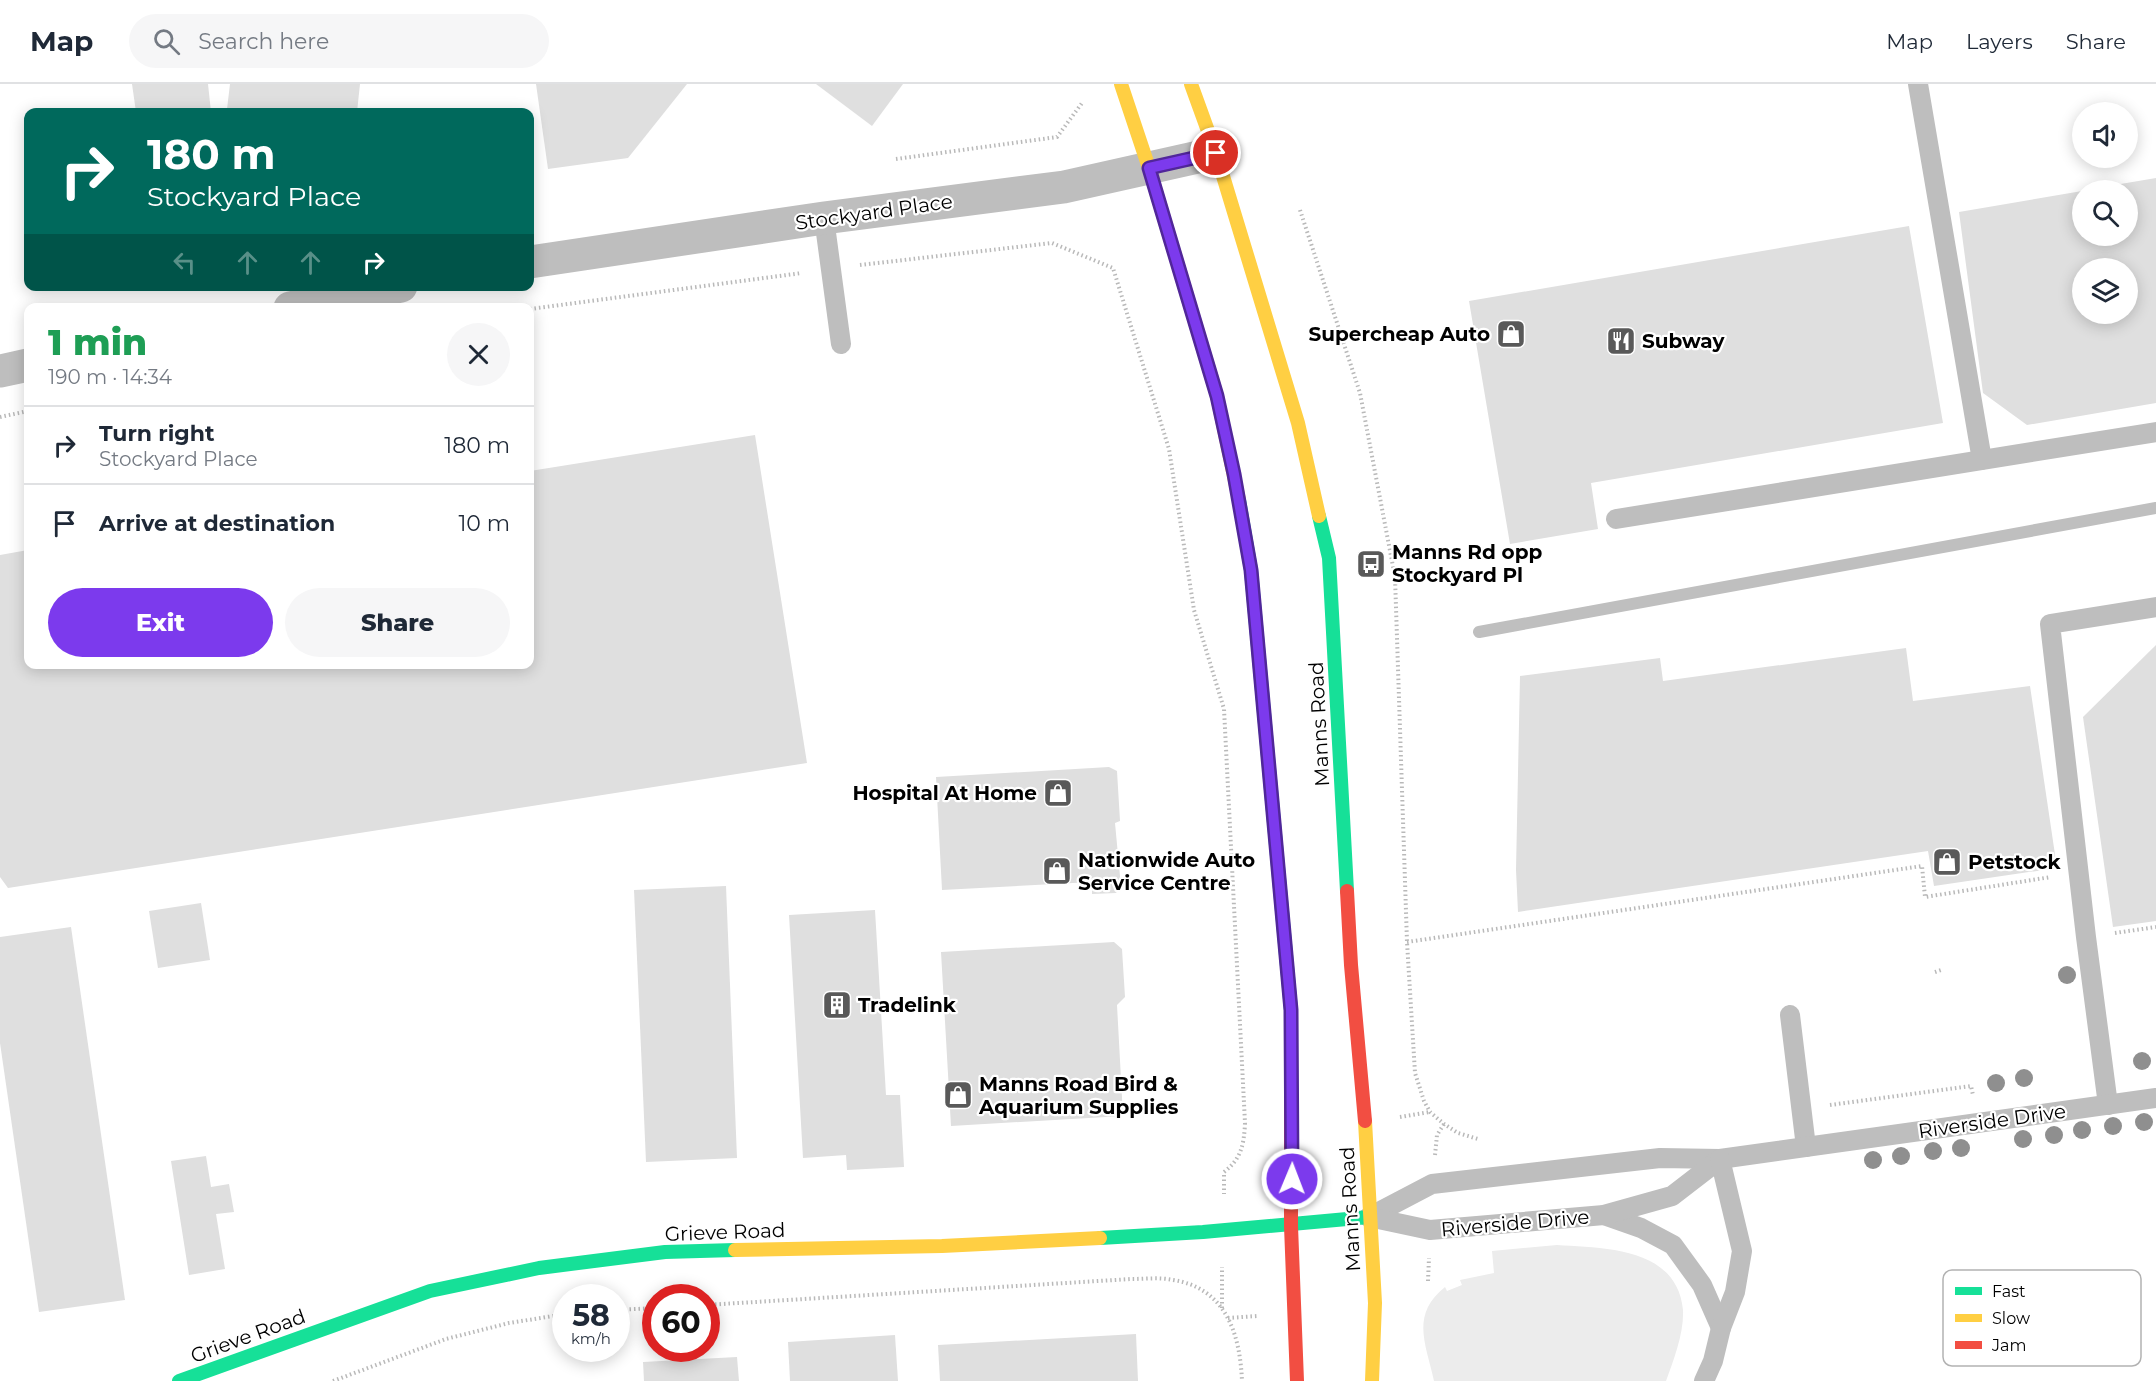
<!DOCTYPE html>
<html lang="en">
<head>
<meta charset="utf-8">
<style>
  body { margin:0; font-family:Montserrat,sans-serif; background:#f6f6f7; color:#1f2937; height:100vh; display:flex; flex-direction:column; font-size:22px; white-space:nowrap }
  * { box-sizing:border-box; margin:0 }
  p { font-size:20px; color:#747a83 }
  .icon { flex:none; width:33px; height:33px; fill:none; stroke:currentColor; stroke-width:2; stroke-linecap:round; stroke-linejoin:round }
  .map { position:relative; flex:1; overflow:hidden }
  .drawer { position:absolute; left:24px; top:219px; width:510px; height:366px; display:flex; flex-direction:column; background:#fff; border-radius:12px; box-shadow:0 3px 15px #0003 }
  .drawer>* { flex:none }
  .banner { position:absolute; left:24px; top:24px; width:510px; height:183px; border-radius:12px; box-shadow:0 3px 15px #0003; background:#00695c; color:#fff; overflow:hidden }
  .tools { position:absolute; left:2072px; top:18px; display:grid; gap:12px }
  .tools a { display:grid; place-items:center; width:66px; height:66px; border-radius:50%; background:#fff; box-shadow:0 3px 15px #0003; font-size:30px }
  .speed { position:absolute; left:552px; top:1200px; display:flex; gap:12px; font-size:30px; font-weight:700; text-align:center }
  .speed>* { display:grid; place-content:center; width:78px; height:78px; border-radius:50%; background:#fff; box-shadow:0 3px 15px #0003; line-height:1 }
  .speed small { font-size:15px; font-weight:400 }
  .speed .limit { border:9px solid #d22; background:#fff; color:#111 }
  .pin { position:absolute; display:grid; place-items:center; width:51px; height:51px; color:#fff; margin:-26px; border:3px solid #fff; border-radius:50%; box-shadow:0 2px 6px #0007 }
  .me { position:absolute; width:66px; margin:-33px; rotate:1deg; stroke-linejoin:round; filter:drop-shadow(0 0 4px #0008) }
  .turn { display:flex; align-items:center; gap:21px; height:126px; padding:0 24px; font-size:27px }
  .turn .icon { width:78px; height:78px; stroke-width:2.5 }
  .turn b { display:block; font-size:42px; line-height:51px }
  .lanes { display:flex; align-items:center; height:57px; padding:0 24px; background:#0003; justify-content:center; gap:30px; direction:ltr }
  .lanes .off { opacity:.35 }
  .round { display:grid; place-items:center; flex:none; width:63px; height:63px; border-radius:32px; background:#f6f6f7 }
  .overview { display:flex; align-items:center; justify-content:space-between; height:102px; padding:0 24px }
  h1 { font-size:36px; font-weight:800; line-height:45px; color:#1e9e55 }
  .button { display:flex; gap:12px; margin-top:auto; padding:12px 24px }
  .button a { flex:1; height:69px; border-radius:36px; background:#7c3aed; color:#fff; font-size:24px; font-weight:800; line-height:69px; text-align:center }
  .button a+a { background:#f6f6f7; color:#1f2937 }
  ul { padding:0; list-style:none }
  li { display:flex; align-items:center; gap:18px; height:78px; padding:0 24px; border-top:2px solid #e0e1e3 }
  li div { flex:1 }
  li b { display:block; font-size:22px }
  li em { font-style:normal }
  header { display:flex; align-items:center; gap:36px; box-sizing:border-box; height:84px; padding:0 30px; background:#fff; border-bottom:2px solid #e0e1e3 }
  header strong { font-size:28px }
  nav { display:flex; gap:33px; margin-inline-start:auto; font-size:21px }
  .search { width:420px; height:54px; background:#f6f6f7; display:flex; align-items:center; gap:15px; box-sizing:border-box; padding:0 21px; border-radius:33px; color:#747a83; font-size:22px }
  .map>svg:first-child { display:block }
  .green { fill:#ececec }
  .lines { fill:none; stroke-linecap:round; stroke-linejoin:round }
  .stream { stroke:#bfbfbf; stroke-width:12 }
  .building { fill:#dfdfdf; fill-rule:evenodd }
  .path { stroke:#b9b9b9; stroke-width:4; stroke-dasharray:1.5 3; stroke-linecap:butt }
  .lane { stroke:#bebebe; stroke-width:20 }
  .street { stroke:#bebebe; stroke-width:33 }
  .fast { stroke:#16e098; stroke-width:14 }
  .slow { stroke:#ffcf43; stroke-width:14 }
  .jam { stroke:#f24e42; stroke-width:14 }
  .tree { fill:#8f8f8f }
  .route-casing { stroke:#51269a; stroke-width:15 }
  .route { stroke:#7c3aed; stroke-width:10 }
  .labels { text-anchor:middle; stroke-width:4.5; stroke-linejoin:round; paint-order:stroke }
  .street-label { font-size:20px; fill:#000; stroke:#fff }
  .poi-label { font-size:20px; font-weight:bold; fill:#000; stroke:#fff; text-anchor:start }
  .key { fill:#fff; stroke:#b2b2b2; stroke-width:1.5 }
  .key-label { font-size:16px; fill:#000 }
</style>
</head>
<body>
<header>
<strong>Map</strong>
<div class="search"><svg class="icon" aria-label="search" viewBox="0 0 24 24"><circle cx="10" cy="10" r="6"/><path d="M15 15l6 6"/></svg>Search here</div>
<nav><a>Map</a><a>Layers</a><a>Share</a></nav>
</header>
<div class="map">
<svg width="2156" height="1297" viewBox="0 0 2156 1297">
  <rect width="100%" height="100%" fill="#fff"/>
  <path class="green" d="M1557,1161C1604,1164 1677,1163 1683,1226C1684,1249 1674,1275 1666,1297H1434C1426,1260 1410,1231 1445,1203L1447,1207L1462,1201L1460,1196L1494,1189L1492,1167Z"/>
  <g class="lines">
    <polyline class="stream" points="1479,548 2156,424"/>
  </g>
  <g class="building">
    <polygon points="132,0 208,0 211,28 136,28"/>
    <polygon points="230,0 360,0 357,28 263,28 227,25"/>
    <polygon points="536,0 687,0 628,74 548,85"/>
    <polygon points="816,0 903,0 872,42"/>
    <path d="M2156,94V319L2027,341L1983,309L1959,128L2082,107V152H2127V106L2091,105ZM2082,184H2127V230H2082Z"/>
    <polygon points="1909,142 1943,339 1591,399 1598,445 1510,460 1469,217"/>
    <polygon points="755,351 807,679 8,804 0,793 0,471 28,466 28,580 530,580 530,387"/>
    <polygon points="2156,561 2156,837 2113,843 2083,633"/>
    <polygon points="1906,564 1913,617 2030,602 2057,784 1934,802 1928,767 1518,828 1516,786 1520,592 1660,574 1663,597"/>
    <polygon points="1109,683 1117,687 1120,737 1115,739 1121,803 1116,809 1092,810 1092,798 942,806 936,693"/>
    <polygon points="726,802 737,1074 646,1078 634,806"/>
    <polygon points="201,819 210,876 158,884 149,827"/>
    <polygon points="875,826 886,1011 900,1011 904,1083 847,1086 846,1071 803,1074 789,831"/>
    <polygon points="71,843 125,1216 39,1228 0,959 0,853"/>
    <polygon points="1114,858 1122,865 1125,913 1117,921 1123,1032 951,1042 941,868"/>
    <polygon points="206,1072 211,1103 229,1100 234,1128 216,1130 225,1185 189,1191 171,1077"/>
    <polygon points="1136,1250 1138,1297 940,1297 938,1261"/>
    <polygon points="895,1251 898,1297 790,1297 788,1258"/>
    <polygon points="737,1273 739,1297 644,1297 643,1278"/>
  </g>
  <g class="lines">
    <g class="path">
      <polyline points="896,75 1057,53 1082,19"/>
      <polyline points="1300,126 1360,309 1395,493 1407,858 1415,989 1424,1017 1430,1028 1444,1040 1458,1049 1478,1055"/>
      <path d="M860,181L1052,159L1113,184L1169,365L1194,526L1224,625L1245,1039C1244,1061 1241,1075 1224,1088V1110"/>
      <polyline points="530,225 802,189"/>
      <polyline points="0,333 28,327"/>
      <polyline points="2115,849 2156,843"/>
      <polyline points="1407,858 1922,782 1925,813 2051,793"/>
      <polyline points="1935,888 1941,886"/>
      <polyline points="1830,1021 1971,1002 1973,1011"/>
      <polyline points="1400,1033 1430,1028"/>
      <polyline points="1435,1071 1437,1051 1444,1040"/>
      <polyline points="1428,1197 1429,1174"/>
      <path d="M706,1221L1131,1195C1145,1195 1160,1193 1173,1196C1226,1204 1240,1250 1242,1297"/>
      <polyline points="1222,1224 1222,1183"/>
      <polyline points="616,1226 656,1224"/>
      <polyline points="1228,1234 1257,1232"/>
      <polyline points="333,1297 446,1255 509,1239 566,1230"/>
    </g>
    <g class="lane">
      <polyline points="1918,0 1982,376"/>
      <polyline points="824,134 841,260"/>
      <polyline points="1616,435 2156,348"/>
      <polyline points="1790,931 1806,1063"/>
      <polyline points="2108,1021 2086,853 2050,540 2156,523"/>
      <polyline points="1604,1131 1641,1144 1673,1161 1702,1201 1721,1244"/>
      <polyline points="1369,1133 1432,1100 1660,1074 1720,1075 2156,1014"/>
      <polyline points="1369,1133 1430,1146 1604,1131 1672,1112 1720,1075"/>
      <polyline points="1704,1297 1713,1277 1721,1244 1735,1208 1742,1167 1720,1075"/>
    </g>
    <g class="street">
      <polyline points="530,178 824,134 1064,103 1216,69"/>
      <polyline points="290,224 401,202"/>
      <polyline points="0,287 28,281"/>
    </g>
    <g class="fast">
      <polyline points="1239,416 1251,486 1291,926 1291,946"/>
      <polyline points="1319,432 1329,474 1347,807"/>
      <polyline points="1100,1154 1203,1148 1369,1133"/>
      <polyline points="179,1297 430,1207 539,1184 665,1168 735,1166"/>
    </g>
    <g class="slow">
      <polyline points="1121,0 1149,84 1217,312 1239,416"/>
      <polyline points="1191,0 1216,69 1298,339 1319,432"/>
      <polyline points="1365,1037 1375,1219 1372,1297"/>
      <polyline points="735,1166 942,1162 1100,1154"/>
    </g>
    <g class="jam">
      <polyline points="1347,807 1351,881 1365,1037"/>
      <polyline points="1291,946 1291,1142 1297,1297"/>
    </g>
  </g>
  <g class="tree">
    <circle cx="2067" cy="891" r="9"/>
    <circle cx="2142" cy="977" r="9"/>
    <circle cx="2024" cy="994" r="9"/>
    <circle cx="1996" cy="999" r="9"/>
    <circle cx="2144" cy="1038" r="9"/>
    <circle cx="2113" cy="1042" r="9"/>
    <circle cx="2082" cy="1046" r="9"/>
    <circle cx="2054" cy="1051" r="9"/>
    <circle cx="2023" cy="1055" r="9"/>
    <circle cx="1961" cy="1064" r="9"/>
    <circle cx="1933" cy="1067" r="9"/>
    <circle cx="1901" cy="1072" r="9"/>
    <circle cx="1873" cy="1076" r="9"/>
  </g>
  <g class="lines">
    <g class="route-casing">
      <polyline id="route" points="1216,69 1149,84 1217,312 1234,390 1251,486 1291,926 1292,1095"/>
    </g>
    <use href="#route" class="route"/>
  </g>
  <defs>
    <g id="shop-square" transform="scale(1.5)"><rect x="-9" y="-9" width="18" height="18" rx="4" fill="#595959" stroke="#fff"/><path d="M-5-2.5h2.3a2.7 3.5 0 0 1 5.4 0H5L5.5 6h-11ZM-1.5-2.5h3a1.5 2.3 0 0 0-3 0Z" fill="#fff"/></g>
    <g id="restaurant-square" transform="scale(1.5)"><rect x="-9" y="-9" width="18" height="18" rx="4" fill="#595959" stroke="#fff"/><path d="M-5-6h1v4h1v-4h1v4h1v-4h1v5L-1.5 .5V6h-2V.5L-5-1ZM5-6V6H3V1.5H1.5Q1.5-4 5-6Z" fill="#fff"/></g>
    <g id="bus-square" transform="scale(1.5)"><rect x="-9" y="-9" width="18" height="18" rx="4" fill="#595959" stroke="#fff"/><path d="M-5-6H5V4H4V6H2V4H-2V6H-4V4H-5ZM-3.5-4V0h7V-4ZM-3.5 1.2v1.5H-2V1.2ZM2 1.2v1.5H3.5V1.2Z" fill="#fff"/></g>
    <g id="building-square" transform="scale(1.5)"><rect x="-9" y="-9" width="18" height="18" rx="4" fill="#595959" stroke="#fff"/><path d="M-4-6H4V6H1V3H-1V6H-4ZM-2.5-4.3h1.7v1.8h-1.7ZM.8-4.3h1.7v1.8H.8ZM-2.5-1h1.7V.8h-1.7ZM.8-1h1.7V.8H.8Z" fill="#fff"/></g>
  </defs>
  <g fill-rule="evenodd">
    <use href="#shop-square" x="1511" y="250"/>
    <use href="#restaurant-square" x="1621" y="257"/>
    <use href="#bus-square" x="1371" y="480"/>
    <use href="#shop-square" x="1058" y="709"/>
    <use href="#shop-square" x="1947" y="778"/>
    <use href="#shop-square" x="1057" y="787"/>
    <use href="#building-square" x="837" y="921"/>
    <use href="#shop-square" x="958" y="1011"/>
  </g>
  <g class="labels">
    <g class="street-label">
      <text transform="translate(874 128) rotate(-8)" y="7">Stockyard Place</text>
      <text transform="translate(1319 640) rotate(-93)" y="7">Manns Road</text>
      <text transform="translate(1992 1037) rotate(-8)" y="7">Riverside Drive</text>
      <text transform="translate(1350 1125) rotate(-93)" y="7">Manns Road</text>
      <text transform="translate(1515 1139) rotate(-5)" y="7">Riverside Drive</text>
      <text transform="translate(725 1148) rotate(-2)" y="7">Grieve Road</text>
      <text transform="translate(248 1252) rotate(-20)" y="7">Grieve Road</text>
    </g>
    <g class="poi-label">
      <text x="1490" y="257" text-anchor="end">Supercheap Auto</text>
      <text x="1642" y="264">Subway</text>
      <text x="1392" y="475">Manns Rd opp<tspan x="1392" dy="23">Stockyard Pl</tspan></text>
      <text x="1037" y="716" text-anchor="end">Hospital At Home</text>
      <text x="1078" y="783">Nationwide Auto<tspan x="1078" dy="23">Service Centre</tspan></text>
      <text x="1968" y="785">Petstock</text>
      <text x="858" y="928">Tradelink</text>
      <text x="979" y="1007">Manns Road Bird &amp;<tspan x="979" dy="23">Aquarium Supplies</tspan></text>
    </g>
  </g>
  <rect x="1943" y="1186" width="198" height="96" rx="9" class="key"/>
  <rect x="1955" y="1203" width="27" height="8" fill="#16e098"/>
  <rect x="1955" y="1230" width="27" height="8" fill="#ffcf43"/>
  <rect x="1955" y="1257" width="27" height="8" fill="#f24e42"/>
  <g class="key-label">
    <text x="1992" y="1213">Fast</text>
    <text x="1992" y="1240">Slow</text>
    <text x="1992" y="1267">Jam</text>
  </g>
</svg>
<div class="tools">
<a><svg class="icon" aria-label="sound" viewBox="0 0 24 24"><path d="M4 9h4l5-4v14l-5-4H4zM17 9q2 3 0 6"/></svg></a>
<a><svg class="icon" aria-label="search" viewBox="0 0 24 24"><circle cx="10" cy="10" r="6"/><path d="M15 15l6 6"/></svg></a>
<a><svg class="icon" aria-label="layers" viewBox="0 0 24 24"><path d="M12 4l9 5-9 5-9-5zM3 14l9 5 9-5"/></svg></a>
</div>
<div class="speed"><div>58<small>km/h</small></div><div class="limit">60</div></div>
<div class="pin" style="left:1216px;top:69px;background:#d93025"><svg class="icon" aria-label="arrive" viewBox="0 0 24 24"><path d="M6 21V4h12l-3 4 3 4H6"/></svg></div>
<svg class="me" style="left:1292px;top:1095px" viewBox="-20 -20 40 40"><circle r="17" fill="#7c3aed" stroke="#fff" stroke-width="3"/><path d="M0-11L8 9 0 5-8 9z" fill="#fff"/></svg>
<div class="banner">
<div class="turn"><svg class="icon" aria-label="right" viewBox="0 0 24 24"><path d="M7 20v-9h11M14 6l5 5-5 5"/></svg><div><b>180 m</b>Stockyard Place</div></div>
<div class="lanes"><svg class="icon off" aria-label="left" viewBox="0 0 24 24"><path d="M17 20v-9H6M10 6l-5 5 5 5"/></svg><svg class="icon off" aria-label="ahead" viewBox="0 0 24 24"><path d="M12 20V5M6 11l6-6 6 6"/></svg><svg class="icon off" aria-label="ahead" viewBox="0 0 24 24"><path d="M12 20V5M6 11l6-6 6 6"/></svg><svg class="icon" aria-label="right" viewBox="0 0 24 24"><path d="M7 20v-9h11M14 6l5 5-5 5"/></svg></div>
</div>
<section class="drawer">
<div class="overview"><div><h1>1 min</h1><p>190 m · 14:34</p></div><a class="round"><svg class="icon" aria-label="close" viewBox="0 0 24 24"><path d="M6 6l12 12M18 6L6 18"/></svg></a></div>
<ul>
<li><svg class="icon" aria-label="right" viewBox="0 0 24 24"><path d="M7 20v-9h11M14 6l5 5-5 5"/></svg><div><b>Turn right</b><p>Stockyard Place</p></div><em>180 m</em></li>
<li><svg class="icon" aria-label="arrive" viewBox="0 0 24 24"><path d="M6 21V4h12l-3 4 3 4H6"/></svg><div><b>Arrive at destination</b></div><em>10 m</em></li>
</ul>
<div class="button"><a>Exit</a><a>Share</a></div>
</section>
</div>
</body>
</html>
